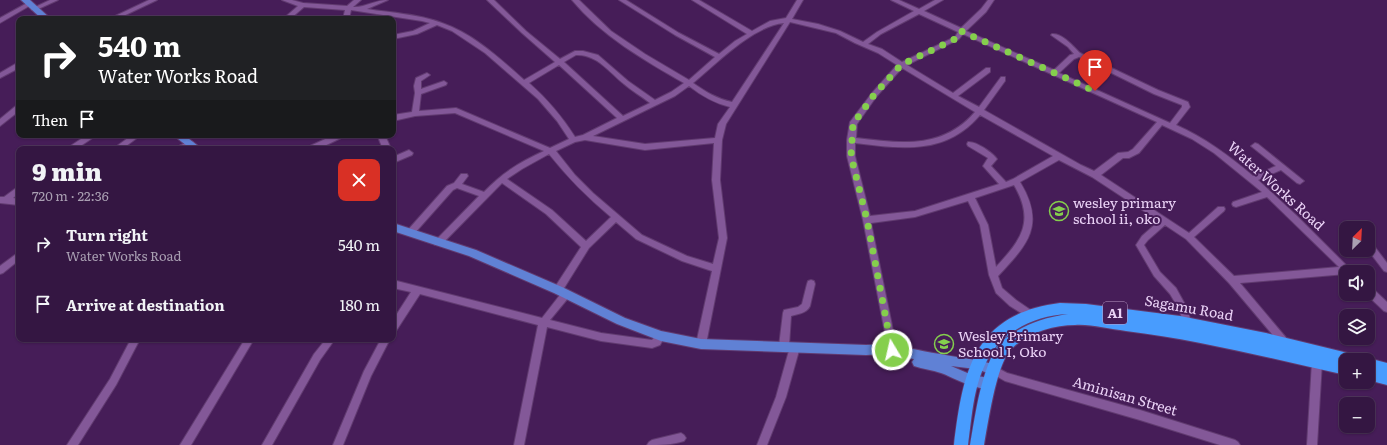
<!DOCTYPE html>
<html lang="en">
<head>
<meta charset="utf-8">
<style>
  body { margin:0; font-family:Literata,serif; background:#3c1f49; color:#f1f3f6; height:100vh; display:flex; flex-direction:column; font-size:15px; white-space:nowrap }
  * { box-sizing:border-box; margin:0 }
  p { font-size:13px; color:#a99fb2 }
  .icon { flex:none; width:22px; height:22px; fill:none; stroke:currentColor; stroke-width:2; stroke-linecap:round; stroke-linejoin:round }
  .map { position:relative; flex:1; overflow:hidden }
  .sheet { position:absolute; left:16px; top:146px; width:380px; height:196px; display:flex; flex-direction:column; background:#341642; border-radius:8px; box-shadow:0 1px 3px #0004,0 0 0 1px #4e355b }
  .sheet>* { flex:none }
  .banner { position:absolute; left:16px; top:16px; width:380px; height:122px; border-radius:8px; box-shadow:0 1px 3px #0004,0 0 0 1px #4e355b; background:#202124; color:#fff; overflow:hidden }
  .needle { width:26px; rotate:24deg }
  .fabs { position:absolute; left:1339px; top:221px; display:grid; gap:8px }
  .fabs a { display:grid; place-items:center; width:36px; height:36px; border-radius:8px; background:#341642; box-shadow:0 1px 3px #0004,0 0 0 1px #4e355b; font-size:20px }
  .pin { position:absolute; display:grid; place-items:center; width:34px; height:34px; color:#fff; margin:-41px -17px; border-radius:50% 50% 50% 0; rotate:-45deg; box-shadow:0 0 4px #0007 }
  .pin .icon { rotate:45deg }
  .me { position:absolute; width:44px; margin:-22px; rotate:351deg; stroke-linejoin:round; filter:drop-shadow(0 0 3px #0008) }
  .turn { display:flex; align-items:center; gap:14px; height:84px; padding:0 16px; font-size:18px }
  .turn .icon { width:52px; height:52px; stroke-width:2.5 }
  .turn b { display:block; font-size:28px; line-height:34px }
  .then { display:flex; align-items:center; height:38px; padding:0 16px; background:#0003; gap:8px; font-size:15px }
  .round { display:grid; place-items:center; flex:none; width:42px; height:42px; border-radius:8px; background:#3c1f49 }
  .head { display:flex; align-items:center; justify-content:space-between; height:68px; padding:0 16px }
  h1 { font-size:24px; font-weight:800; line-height:30px }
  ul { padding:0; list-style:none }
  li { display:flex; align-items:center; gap:12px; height:60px; padding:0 16px }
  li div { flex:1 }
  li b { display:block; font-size:15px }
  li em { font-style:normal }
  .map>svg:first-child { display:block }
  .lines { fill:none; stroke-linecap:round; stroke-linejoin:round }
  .minor-casing { stroke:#613b70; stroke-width:2 }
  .major-casing { stroke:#613b70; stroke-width:2 }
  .highway-casing { stroke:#613b70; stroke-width:2 }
  .minor { fill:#835898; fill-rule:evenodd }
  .major { fill:#6081d5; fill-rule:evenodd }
  .highway { fill:#489cfe; fill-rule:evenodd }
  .route { stroke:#85cf4d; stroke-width:7; stroke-dasharray:0 12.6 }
  .labels { text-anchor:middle; stroke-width:4; stroke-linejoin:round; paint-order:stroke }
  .shield { fill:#461d58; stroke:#ba9cc7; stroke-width:1 }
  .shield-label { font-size:13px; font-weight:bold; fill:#ebd3f7 }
  .street-label { font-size:14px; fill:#ebd3f7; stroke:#461d58 }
  .poi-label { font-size:14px; fill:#ebd3f7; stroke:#461d58; text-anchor:start }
</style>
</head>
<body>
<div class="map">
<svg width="1387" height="445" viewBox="0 0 1387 445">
  <rect width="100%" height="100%" fill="#461d58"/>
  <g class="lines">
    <g class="minor-casing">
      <g id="minor">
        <polygon points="50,0 58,0 36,10 32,10 31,9"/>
        <polygon points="149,0 157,0 117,19 109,19"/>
        <path d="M282,0H292L303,3L347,6L354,0H361L353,7C364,8 375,0 388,0L367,9C392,13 418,14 442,23C474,34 499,58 524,80L555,62L522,33L487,0H494L526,31L560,59L575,51H583L598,55L628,81L655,100L671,92L684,83C644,60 602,36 572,0H579L611,31L645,54L689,80L715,57L675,35L619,0H626L679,33L719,54L735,41L747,34L692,0H699L752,31L770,21L786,18L797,0H803L792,19L818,24L840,31L863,42L877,32L914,11L891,0H899L919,9L935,0H943L924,11L961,28L981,9L988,0H994L986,12L966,31L1054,70L1070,55L1074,54L1068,47L1051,35L1052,34C1062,33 1073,46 1080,53L1158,90L1188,102L1190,107L1176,125C1205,138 1228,155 1253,176L1276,166L1251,146L1255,143L1258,144L1304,181L1300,184L1297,183L1281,170L1258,180L1297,216L1353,272H1346V274L1240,283L1288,340L1290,343L1288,346L1285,347L1282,346L1229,283L1186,239L1165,225L1148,240L1144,245L1160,272L1176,288L1187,308L1191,322L1190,325L1187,326L1184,325L1179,309L1170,294L1154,276L1136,245L1142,236L1159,221L1092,177L1059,160L1020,182C1046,225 1028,244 998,276L1002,288L1016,300L1035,313L1036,316L1035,319L1032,320L1010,306L996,293L989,275L980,225L968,201L915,217L871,223L897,350L895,353L892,354L889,353L863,220L847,156V140L850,122L872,93L897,65L878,53L855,43L836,33L790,22L726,124L722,140L720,180L727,238L706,344L704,347L701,348L698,347L696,344L712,271L682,261L636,239L616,222L589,248L561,293L558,294L555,293L554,290L555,287L581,247L546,214L502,183L441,245H435L434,243L435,241L479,196L457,188L453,190L413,235H407L406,233L407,231L447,186L454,183L461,174H467L468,176L462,184L484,192C502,173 520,162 544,151L455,113L415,116L393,121V115L412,112L415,93L414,86L416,78L427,73L430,75L421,81V89L444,81L447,83L446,85L421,94L419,111L456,108L550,148L569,139L557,121L538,99L485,53L452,31L437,25L417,34L393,39V35L413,31L430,23L422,21L351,10L349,19H343L345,10L304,7L290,19H283L298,6ZM919,14L958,32L955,37L902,62L882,49L868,44L881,34ZM784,23L732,102C717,99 706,92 693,83C717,63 753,26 784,23ZM963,34L1157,122L1133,149L1128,152L1118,153L1094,171L1081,165L984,110L1005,81V77H1001L979,107L958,96L990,72V68H986L953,93L907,65L959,39ZM576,55C597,54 609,72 624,84C632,91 641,96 650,103L623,116L564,62ZM1079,57L1154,94L1182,105V107L1170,123L1059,73L1074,59ZM559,65L617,118L583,135L575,137C561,115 548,100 529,83ZM902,68L975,112C942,150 901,143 856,138L857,124L876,97ZM689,86C702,96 714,103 730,107L718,124L715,138L645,144L593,136L675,96ZM980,115L1053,156L1013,179L1006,182L991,166L997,159C993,153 976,141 968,142L967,144L968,146L988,158L983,166L999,184L915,211L870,216L855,156V143C903,149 946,155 980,115ZM1162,125L1192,139L1214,153L1262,192L1233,202L1232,204L1233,206L1236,207L1267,197L1339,267L1234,276L1194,237L1224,211L1225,209L1224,207H1218L1189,233L1101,175L1123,158H1129L1139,153ZM585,140L645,150L714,143L712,180L719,238L713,264L687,256L642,235L593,193L575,175L556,151L575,142ZM549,154C569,179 587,197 611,217L586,241L552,210L507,179L522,169ZM1014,185C1035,221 1022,239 996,267L988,225L975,198Z"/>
        <polygon points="29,2 31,3 31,5 0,23 0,18"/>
        <polygon points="17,63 19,63 19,68 0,78 0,73"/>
        <polygon points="17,105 19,105 19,111 0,126 0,119"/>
        <polygon points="87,135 97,135 76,149 66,149"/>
        <polygon points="132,135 141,135 122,149 113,149"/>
        <polygon points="334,135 344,135 343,137 318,149 307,149 308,147"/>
        <polygon points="379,135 385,135 391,149 383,149 378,137"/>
        <path d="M190,141L193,142L194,144C189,150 183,149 176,149L177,147Z"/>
        <polygon points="409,150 413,153 412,155 393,163 393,157"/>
        <polygon points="19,186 19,193 13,198 19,199 19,205 0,203 0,197 4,197"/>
        <polygon points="1368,241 1371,242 1387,263 1387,272 1384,271 1368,250"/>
        <polygon points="19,252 19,260 3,273 0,274 0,266"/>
        <polygon points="393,280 542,318 563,291 566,290 569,291 570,294 569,297 550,320 601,333 652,340 658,333 661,332 664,333 665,336 660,345 652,348 601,341 547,327 524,445 514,445 538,325 420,294 396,331 393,332 393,320 411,292 393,288"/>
        <path d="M811,280L814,281L815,284L810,306C807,313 798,314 791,316L789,346L787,349L784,350L781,349L779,346L783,313L784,310L798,307L802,304L807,284L808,281Z"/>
        <polygon points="1368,286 1371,287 1387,302 1387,312 1384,311 1366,294 1368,294"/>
        <polygon points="131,339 140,339 116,385 78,445 67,445 110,379"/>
        <polygon points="245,339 254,339 191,445 180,445"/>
        <polygon points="326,339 335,339 320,360 272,445 262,445 314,354"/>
        <polygon points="381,339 390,339 371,376 343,445 333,445 364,371"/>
        <polygon points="795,343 798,344 800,347 786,397 767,445 757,445 776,397 790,347 792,344"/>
        <polygon points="1317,358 1320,359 1322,362 1317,445 1307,445 1312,362 1314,359"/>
        <polygon points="994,366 1007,373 1140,410 1235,440 1238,442 1240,445 1220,445 1140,420 1005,381 991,373 989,370 991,367"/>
        <path d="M681,433L684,435L686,438L684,441C672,445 660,445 647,445L649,442L652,440Z"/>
      </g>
    </g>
    <g class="major-casing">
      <g id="major">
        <polygon points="21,0 30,0 51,19 42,19"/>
        <polygon points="173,135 184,135 202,149 191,149"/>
        <path d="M393,223L476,250L562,287L625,318L661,331L701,339L866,345C892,343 915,350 940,354C962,359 977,358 998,366L1000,370L998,374L994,375L976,369L951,366L972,375L994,379L996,383L994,387C979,393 955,378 941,373C932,370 923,369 914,366L912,362L914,359C898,356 882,354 866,355L701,349L661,341L617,324L554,293L469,256L393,231Z"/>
      </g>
    </g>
    <g class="highway-casing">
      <g id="highway">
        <path d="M1060,303L1086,304L1180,316L1266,333L1352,354L1357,356L1359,360H1346V375C1273,359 1200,340 1126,331C1109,329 1091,324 1075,325C1052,325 1023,334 1009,352C996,368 988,423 984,445H970C976,412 981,369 1000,342C974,371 973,408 968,445H954C963,372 973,314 1060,303ZM1068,314C1041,318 1023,325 1000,342C1020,324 1042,315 1068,314Z"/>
        <polygon points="1368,358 1387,363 1387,385 1368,380 1368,360 1363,360"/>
      </g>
    </g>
    <use href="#minor" class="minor"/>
    <use href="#major" class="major"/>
    <use href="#highway" class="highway"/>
  </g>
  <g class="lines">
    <polyline class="route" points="892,350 867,220 851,156 853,124 874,95 901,65 957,38 961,31 1095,91"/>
  </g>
  <defs>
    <g id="school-ring" transform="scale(1)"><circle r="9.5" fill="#461d58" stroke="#85cf4d" stroke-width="1.5"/><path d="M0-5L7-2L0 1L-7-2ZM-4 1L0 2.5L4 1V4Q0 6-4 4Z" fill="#85cf4d"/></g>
  </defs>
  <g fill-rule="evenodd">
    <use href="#school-ring" x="1059" y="211"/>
    <use href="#school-ring" x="944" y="344"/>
  </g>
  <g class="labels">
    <rect class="shield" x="1103" y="302" width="24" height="22" rx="3"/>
    <g class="shield-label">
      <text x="1115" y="318">A1</text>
    </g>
    <g class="street-label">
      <text transform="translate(1276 186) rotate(42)" y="5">Water Works Road</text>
      <text transform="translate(1189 308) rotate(10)" y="5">Sagamu Road</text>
      <text transform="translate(1125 396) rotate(16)" y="5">Aminisan Street</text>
    </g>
    <g class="poi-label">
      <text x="1073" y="208">wesley primary<tspan x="1073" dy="16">school ii, oko</tspan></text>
      <text x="958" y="341">Wesley Primary<tspan x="958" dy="16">School I, Oko</tspan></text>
    </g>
  </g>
</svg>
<div class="fabs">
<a><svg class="needle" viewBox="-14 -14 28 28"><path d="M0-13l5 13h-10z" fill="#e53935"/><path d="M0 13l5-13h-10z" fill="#a99fb2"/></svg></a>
<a><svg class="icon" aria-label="sound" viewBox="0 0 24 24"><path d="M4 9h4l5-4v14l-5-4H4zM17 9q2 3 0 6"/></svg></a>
<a><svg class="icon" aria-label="layers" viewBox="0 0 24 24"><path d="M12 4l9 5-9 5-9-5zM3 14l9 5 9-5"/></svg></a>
<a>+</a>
<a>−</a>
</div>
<div class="pin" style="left:1095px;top:91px;background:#d93025"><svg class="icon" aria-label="arrive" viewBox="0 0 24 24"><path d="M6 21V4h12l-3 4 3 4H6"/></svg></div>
<svg class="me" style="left:892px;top:350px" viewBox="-20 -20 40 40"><circle r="17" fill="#85cf4d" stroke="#fff" stroke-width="3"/><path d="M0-11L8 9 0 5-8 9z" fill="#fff"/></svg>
<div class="banner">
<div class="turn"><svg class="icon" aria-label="right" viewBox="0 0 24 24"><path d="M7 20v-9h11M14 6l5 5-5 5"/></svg><div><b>540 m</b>Water Works Road</div></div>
<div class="then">Then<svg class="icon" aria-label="arrive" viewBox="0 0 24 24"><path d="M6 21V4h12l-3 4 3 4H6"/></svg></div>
</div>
<section class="sheet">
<div class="head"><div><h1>9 min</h1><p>720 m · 22:36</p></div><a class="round" style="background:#d93025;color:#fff"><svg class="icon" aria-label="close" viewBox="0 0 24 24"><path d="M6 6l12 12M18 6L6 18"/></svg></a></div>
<ul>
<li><svg class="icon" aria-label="right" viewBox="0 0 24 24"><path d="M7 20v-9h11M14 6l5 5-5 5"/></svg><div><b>Turn right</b><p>Water Works Road</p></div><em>540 m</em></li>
<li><svg class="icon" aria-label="arrive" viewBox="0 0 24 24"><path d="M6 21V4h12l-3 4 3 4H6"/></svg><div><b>Arrive at destination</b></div><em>180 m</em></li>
</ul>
</section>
</div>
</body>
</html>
